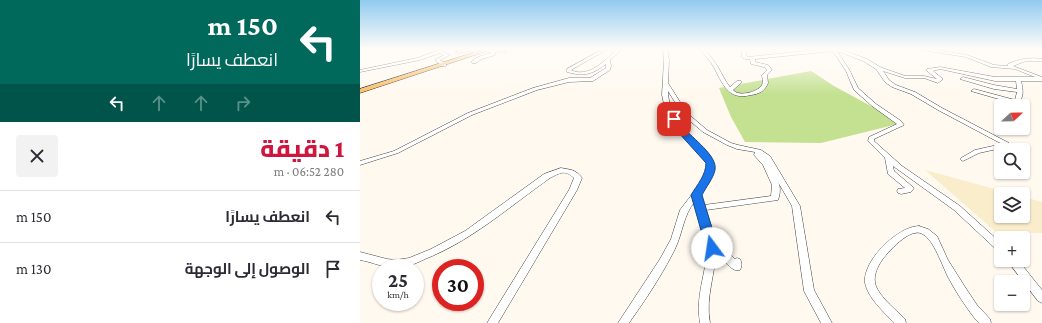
<!DOCTYPE html>
<html lang="ar">
<head>
<meta charset="utf-8">
<style>
  body { margin:0; font-family:"Crimson Pro",Cairo,serif; background:#f2f2f3; color:#2b2b33; direction:rtl; height:100vh; display:flex; flex-direction:column; font-size:15px; white-space:nowrap }
  * { box-sizing:border-box; margin:0 }
  p { font-size:13px; color:#7c7c81 }
  .icon { flex:none; width:22px; height:22px; fill:none; stroke:currentColor; stroke-width:2; stroke-linecap:round; stroke-linejoin:round }
  .map { position:relative; flex:1; overflow:hidden; direction:ltr }
  .sheet { display:flex; flex-direction:column; background:#fff; width:360px }
  .sheet>* { flex:none }
  .banner { background:#00695c; color:#fff; overflow:hidden }
  .needle { width:26px; rotate:68deg }
  .buttons { position:absolute; left:634px; top:99px; display:grid; gap:8px }
  .buttons a { display:grid; place-items:center; width:36px; height:36px; border-radius:4px; background:#fff; box-shadow:0 1px 3px #0004; font-size:20px }
  .speed { position:absolute; left:12px; top:259px; display:flex; gap:8px; font-size:20px; font-weight:700; text-align:center }
  .speed>* { display:grid; place-content:center; width:52px; height:52px; border-radius:50%; background:#fff; box-shadow:0 1px 3px #0004; line-height:1 }
  .speed small { font-size:10px; font-weight:400 }
  .speed .limit { border:6px solid #d22; background:#fff; color:#111 }
  .pin { position:absolute; display:grid; place-items:center; width:34px; height:34px; color:#fff; margin:-17px; border-radius:8px; box-shadow:0 2px 6px #0006 }
  .me { position:absolute; width:44px; margin:-22px; rotate:346deg; stroke-linejoin:round; filter:drop-shadow(0 0 3px #0008) }
  .turn { display:flex; align-items:center; gap:14px; height:84px; padding:0 16px; font-size:18px }
  .turn .icon { width:52px; height:52px; stroke-width:2.5 }
  .turn b { display:block; font-size:28px; line-height:34px }
  .lanes { display:flex; align-items:center; height:38px; padding:0 16px; background:#0003; justify-content:center; gap:20px; direction:ltr }
  .lanes .off { opacity:.35 }
  .round { display:grid; place-items:center; flex:none; width:42px; height:42px; border-radius:4px; background:#f2f2f3 }
  .headline { display:flex; align-items:center; justify-content:space-between; height:68px; padding:0 16px }
  h1 { font-size:24px; font-weight:800; line-height:30px; color:#cf163f }
  ul { padding:0; list-style:none }
  li { display:flex; align-items:center; gap:12px; height:52px; padding:0 16px; border-top:1px solid #e1e1e2 }
  li div { flex:1 }
  li b { display:block; font-size:15px }
  li em { font-style:normal }
  main { display:flex; flex:1; min-height:0 }
  .map>svg:first-child { display:block }
  .farmland { fill:#f9edcc }
  .forest { fill:#c4e192 }
  .lines { fill:none; stroke-linecap:round; stroke-linejoin:round }
  .minor-casing { stroke:#424242; stroke-width:1 }
  .major-casing { stroke:#202020; stroke-width:1 }
  .minor { fill:#fff; fill-rule:evenodd }
  .major { fill:#ffbc60; fill-rule:evenodd }
  .route { fill:#1a73e8; stroke:#114b97 }
</style>
</head>
<body>
<main>
<div class="map">
<svg width="682" height="323" viewBox="0 0 682 323">
  <rect width="100%" height="100%" fill="#fff9f0"/>
  <polygon class="farmland" points="565,170 653,194 641,194 641,216 663,216 663,197 682,202 682,233 637,233"/>
  <polygon class="forest" points="451,71 474,86 542,123 461,143 385,142 371,117 359,88"/>
  <g class="lines">
    <g class="minor-casing">
      <g id="minor">
        <polygon points="110,49 121,53 119,54 110,51 98,53 96,52"/>
        <polygon points="125,49 137,49 147,52 145,53 136,51 135,55 122,59 116,63 112,63 112,61 118,57 131,53 125,51"/>
        <path d="M243,49H248L211,70C229,79 246,59 258,49H262L250,60L251,66L250,70L233,81L209,82L177,90L112,115L38,153L0,165V161L34,151L108,113L173,88L209,78H230L246,68V64C233,74 224,77 207,72V69Z"/>
        <path d="M303,49H307L309,60L308,83L327,113L347,130L371,143L378,145L401,150L410,156L440,206L454,290L472,323H461L444,291L432,206L418,182C421,187 420,195 418,200L346,210L355,237L363,242L369,253L375,259L377,258L380,259C382,263 382,266 380,270C370,273 361,255 356,247C356,274 345,296 350,323H340C335,296 346,275 347,249C348,236 342,223 338,210L336,208L337,207L335,201C323,216 323,232 315,249C302,275 286,299 269,323H258L300,259L311,239L320,210L340,184L346,172L347,164L345,158L319,131L308,113L304,104L302,95L304,60ZM308,91L323,115L343,132L367,145L377,149L395,152L394,155L403,165L412,185L411,196L344,205L340,194C347,185 356,175 353,163C352,154 344,150 338,144C323,130 308,112 308,91Z"/>
        <path d="M340,49H344C349,55 354,60 358,67C362,74 365,81 370,87L377,81H381V83L373,90C374,91 377,93 378,93C385,95 399,91 402,85C404,81 402,78 402,75L407,70L404,67L391,64L390,59H385L382,57L381,49H385L386,55L388,57L465,49H480L507,59L520,67L545,76H564L577,79L567,71V69L580,67L635,77H675L655,69L631,67L606,57L563,50L561,49H570L607,55L634,65L648,66V64C659,59 670,57 682,59V61H666L653,66L682,77V81H661C663,89 665,99 656,104L611,91L614,89L655,100L657,92L634,89L600,79L603,77L634,85L657,89L656,81H635L580,69L573,71L583,79L578,83L564,78H545L523,71L529,80L536,85L555,92L582,108L649,143L646,147L619,153L603,161L601,160L600,159L601,158L615,150L642,144L578,110L551,94L532,87L525,82L516,69L503,61L477,51L490,71L498,88L516,104L541,121L544,125L514,139V141L542,166L600,206L641,243V252L638,251L594,210L533,166L534,171L554,188L551,192L541,194L538,193L537,191L538,189L545,188L528,174L525,158L508,141L509,137L537,124L512,106L494,90L486,71L473,51L395,59V62L408,65L412,70L407,75L408,83C405,91 399,94 391,95C367,101 363,83 353,66C350,60 344,55 340,49Z"/>
        <polygon points="80,50 90,55 80,60 86,64 86,66 82,66 75,60 84,55 80,53 60,60 0,72 0,70 57,58"/>
        <path d="M201,168C211,170 215,169 222,178L217,190L138,323H127L209,190L214,178C205,169 200,173 190,178C149,207 111,241 65,259C57,263 48,267 39,268C26,269 13,262 0,260V252L27,259L36,260L49,258L71,249L105,231L184,174Z"/>
        <path d="M559,226L568,229L577,236L588,260L605,287L617,305L630,319L631,323H619L616,320C605,306 596,292 588,277C582,265 574,241 564,235C561,233 559,232 555,233C544,234 522,257 518,267C516,271 514,277 515,282C516,294 536,310 545,319L546,323H534C524,312 508,298 505,283C502,261 538,226 559,226Z"/>
        <polygon points="647,260 658,260 682,290 682,303 678,301"/>
      </g>
    </g>
    <g class="major-casing">
      <polygon id="major" points="125,49 133,49 0,93 0,89"/>
    </g>
    <use href="#minor" class="minor"/>
    <use href="#major" class="major"/>
  </g>
  <linearGradient id="sky" x2="0" y2="1"><stop stop-color="#91cbf0"/><stop offset="0.52" stop-color="#fffcf8"/><stop offset="1" stop-color="#fffcf8" stop-opacity="0"/></linearGradient>
  <rect width="682" height="94" fill="url(#sky)"/>
  <path class="route" d="M314,117L316,118C319,121 321,125 324,128C332,138 358,156 355,170C353,179 346,187 342,195L358,248L356,251L352,252L348,251L346,248L331,195C337,185 346,175 346,163L318,132L310,119Z"/>
</svg>
<div class="buttons">
<a><svg class="needle" viewBox="-14 -14 28 28"><path d="M0-13l5 13h-10z" fill="#e53935"/><path d="M0 13l5-13h-10z" fill="#7c7c81"/></svg></a>
<a><svg class="icon" aria-label="search" viewBox="0 0 24 24"><circle cx="10" cy="10" r="6"/><path d="M15 15l6 6"/></svg></a>
<a><svg class="icon" aria-label="layers" viewBox="0 0 24 24"><path d="M12 4l9 5-9 5-9-5zM3 14l9 5 9-5"/></svg></a>
<a>+</a>
<a>−</a>
</div>
<div class="speed"><div>25<small>km/h</small></div><div class="limit">30</div></div>
<div class="pin" style="left:314px;top:119px;background:#d93025"><svg class="icon" aria-label="arrive" viewBox="0 0 24 24"><path d="M6 21V4h12l-3 4 3 4H6"/></svg></div>
<svg class="me" style="left:352px;top:248px" viewBox="-20 -20 40 40"><circle r="19" fill="#fff"/><path d="M0-13L10 11 0 6-10 11z" fill="#1a73e8"/></svg>
</div>
<section class="sheet">
<div class="banner">
<div class="turn"><svg class="icon" aria-label="left" viewBox="0 0 24 24"><path d="M17 20v-9H6M10 6l-5 5 5 5"/></svg><div><b>150 m</b>انعطف يسارًا</div></div>
<div class="lanes"><svg class="icon" aria-label="left" viewBox="0 0 24 24"><path d="M17 20v-9H6M10 6l-5 5 5 5"/></svg><svg class="icon off" aria-label="ahead" viewBox="0 0 24 24"><path d="M12 20V5M6 11l6-6 6 6"/></svg><svg class="icon off" aria-label="ahead" viewBox="0 0 24 24"><path d="M12 20V5M6 11l6-6 6 6"/></svg><svg class="icon off" aria-label="right" viewBox="0 0 24 24"><path d="M7 20v-9h11M14 6l5 5-5 5"/></svg></div>
</div>
<div class="headline"><div><h1>1 دقيقة</h1><p>280 m · 06:52</p></div><a class="round"><svg class="icon" aria-label="close" viewBox="0 0 24 24"><path d="M6 6l12 12M18 6L6 18"/></svg></a></div>
<ul>
<li><svg class="icon" aria-label="left" viewBox="0 0 24 24"><path d="M17 20v-9H6M10 6l-5 5 5 5"/></svg><div><b>انعطف يسارًا</b></div><em>150 m</em></li>
<li><svg class="icon" aria-label="arrive" viewBox="0 0 24 24"><path d="M6 21V4h12l-3 4 3 4H6"/></svg><div><b>الوصول إلى الوجهة</b></div><em>130 m</em></li>
</ul>
</section>
</main>
</body>
</html>
